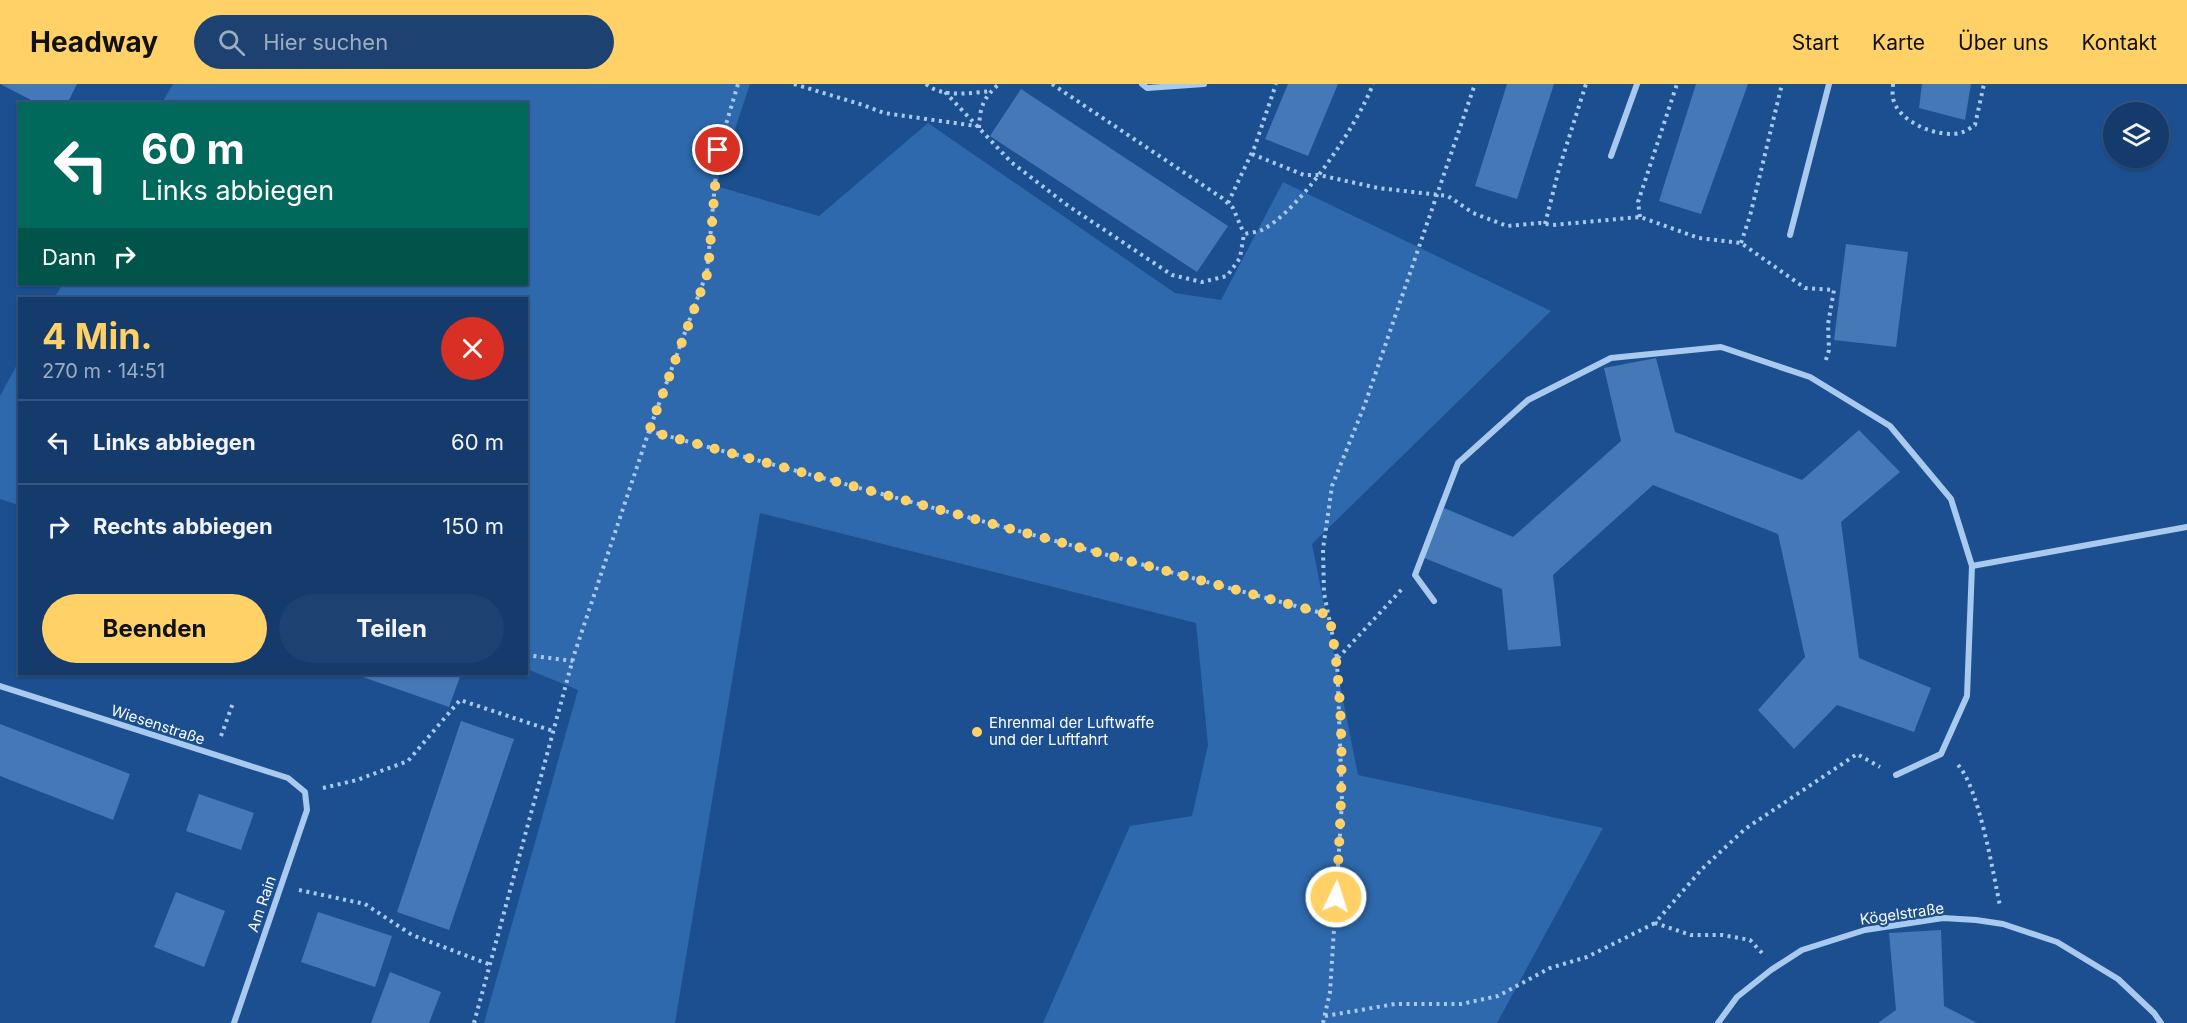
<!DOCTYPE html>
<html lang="de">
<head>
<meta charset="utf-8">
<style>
  body { margin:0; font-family:Inter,sans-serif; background:#1d4271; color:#f1f3f6; height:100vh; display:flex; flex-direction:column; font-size:22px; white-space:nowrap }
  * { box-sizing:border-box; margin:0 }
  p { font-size:20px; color:#9dadc1 }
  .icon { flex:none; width:33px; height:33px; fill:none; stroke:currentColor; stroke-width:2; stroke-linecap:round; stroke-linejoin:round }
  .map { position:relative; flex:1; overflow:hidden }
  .sheet { position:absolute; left:18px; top:213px; width:510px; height:378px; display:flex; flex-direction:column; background:#143b6b; border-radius:0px; box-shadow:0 2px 4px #0004,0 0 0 2px #33557e }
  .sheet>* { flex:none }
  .guide { position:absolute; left:18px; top:18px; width:510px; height:183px; border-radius:0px; box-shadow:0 2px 4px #0004,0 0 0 2px #33557e; background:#00695c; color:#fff; overflow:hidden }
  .fabs { position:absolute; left:2103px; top:18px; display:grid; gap:12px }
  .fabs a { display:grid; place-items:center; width:66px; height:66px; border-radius:50%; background:#143b6b; box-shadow:0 2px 4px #0004,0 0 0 2px #33557e; font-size:30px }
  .pin { position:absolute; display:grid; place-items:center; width:51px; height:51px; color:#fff; margin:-26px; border:3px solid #fff; border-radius:50%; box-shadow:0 2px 6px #0007 }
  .me { position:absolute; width:66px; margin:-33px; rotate:4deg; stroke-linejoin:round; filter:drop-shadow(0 0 4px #0008) }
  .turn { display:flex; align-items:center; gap:21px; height:126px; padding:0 24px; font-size:27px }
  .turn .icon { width:78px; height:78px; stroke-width:2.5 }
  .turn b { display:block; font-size:42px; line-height:51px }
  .then { display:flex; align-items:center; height:57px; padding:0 24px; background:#0003; gap:12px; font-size:22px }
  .round { display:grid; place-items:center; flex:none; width:63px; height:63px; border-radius:32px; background:#1d4271 }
  .overview { display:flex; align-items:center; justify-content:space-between; height:102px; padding:0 24px }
  h1 { font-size:36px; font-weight:700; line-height:45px; color:#ffd166 }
  .action { display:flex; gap:12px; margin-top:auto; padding:12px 24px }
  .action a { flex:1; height:69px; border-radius:36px; background:#ffd166; color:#111; font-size:24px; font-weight:700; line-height:69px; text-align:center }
  .action a+a { background:#1d4271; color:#f1f3f6 }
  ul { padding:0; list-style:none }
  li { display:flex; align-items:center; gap:18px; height:84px; padding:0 24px; border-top:2px solid #33557e }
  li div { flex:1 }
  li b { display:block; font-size:22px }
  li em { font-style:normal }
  header { display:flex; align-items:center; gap:36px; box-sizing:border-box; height:84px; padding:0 30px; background:#ffd166; color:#111 }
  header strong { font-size:28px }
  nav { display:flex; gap:33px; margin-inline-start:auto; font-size:21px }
  .search { width:420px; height:54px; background:#1d4271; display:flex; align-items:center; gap:15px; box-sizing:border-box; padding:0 21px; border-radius:33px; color:#9dadc1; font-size:22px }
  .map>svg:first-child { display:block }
  .green { fill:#2e69ad }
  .building { fill:#4478b7 }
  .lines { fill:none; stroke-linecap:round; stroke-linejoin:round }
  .path { stroke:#a9c9ee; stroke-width:4; stroke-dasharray:3 4.5; stroke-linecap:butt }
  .street { stroke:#a9c9ee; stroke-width:6 }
  .route { stroke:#ffd166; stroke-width:10; stroke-dasharray:0 18 }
  .poi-dot { fill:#ffd166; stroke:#1b4f8f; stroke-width:2 }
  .labels { text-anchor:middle; stroke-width:4.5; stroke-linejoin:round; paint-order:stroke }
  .poi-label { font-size:15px; fill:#fff; stroke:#1b4f8f; text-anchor:start }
  .street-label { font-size:15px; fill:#fff; stroke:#1b4f8f }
</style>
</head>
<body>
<header>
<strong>Headway</strong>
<div class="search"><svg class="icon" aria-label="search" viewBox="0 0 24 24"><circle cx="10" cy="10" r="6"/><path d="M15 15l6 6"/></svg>Hier suchen</div>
<nav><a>Start</a><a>Karte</a><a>Über uns</a><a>Kontakt</a></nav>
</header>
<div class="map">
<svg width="2187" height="939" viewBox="0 0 2187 939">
  <rect width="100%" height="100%" fill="#1b4f8f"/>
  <g class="green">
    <polygon points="173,0 750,0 716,102 819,132 928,39 1175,209 1221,216 1283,98 1551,227 1312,460 1358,691 1603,744 1497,939 1043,939 1130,742 1192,732 1208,661 1196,539 760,429 675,939 484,939 578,606 527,585 526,214 54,214 63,200 526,200 526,20 162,19"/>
    <polygon points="19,277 19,421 0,415 0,312"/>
  </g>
  <g class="building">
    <polygon points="0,0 77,0 67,20 39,20"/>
    <polygon points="1288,0 1338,0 1308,72 1265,55"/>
    <polygon points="1507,0 1554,0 1517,115 1475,102"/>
    <polygon points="1696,0 1748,0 1701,130 1659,117"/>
    <polygon points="1922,0 1971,0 1965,36 1919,24"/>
    <polygon points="1021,5 1228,142 1197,188 990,52"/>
    <polygon points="1846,160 1908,168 1896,263 1834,256"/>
    <polygon points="1656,274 1675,348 1802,396 1859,346 1900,388 1841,438 1859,574 1931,604 1914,648 1837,621 1794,665 1758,626 1805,573 1778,450 1653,401 1553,491 1561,562 1508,566 1502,505 1424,474 1444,424 1513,453 1621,357 1604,284"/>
    <polygon points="354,590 461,590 449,623"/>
    <polygon points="461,637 514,655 449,846 397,828"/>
    <polygon points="0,640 130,690 113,736 0,692"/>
    <polygon points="199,710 254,729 241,766 186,747"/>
    <polygon points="176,808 225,827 204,883 154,863"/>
    <polygon points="318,828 392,852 375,903 301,878"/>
    <polygon points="1941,846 1944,922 1977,939 1878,939 1896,926 1889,849"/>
    <polygon points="390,888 441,908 429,939 371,939"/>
  </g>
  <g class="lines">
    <g class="path">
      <polyline points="794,0 863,21 884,29 976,42"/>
      <path d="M926,0C942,14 971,9 991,7"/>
      <polyline points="1052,0 1222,114 1233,124 1244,150"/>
      <path d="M1893,0C1893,4 1892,10 1893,14C1897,38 1941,56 1963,48C1967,47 1971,43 1975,41L1984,0"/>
      <path d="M945,8L1011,78L1067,121L1172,191L1202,198L1227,192L1240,174L1244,150C1250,149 1257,148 1262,146C1301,126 1358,40 1373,0"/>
      <path d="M979,44C980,23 983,14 999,0"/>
      <polyline points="1252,70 1304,91 1319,91 1378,104 1448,112 1473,129 1507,142 1539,139 1553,141 1640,133 1699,154 1741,159 1805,204 1834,206 1828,240 1829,266 1825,279"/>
      <polyline points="1228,119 1255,62 1276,0"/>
      <polyline points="1640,133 1638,118 1677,0"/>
      <polyline points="1545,140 1559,85 1586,0"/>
      <polyline points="1741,159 1750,132 1782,0"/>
      <polyline points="649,347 1329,531"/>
      <polyline points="526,571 573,577"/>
      <polyline points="1338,574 1402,505"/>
      <polyline points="221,652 233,619"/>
      <path d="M1958,681C1979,704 1993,788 2000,822"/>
      <polyline points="323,704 357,696 408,677 460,616 553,647"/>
      <polyline points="299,806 365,820 412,851 491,881"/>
      <polyline points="1762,869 1750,856 1722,851 1691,851 1655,839 1702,785 1745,745 1857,670 1880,683"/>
      <polyline points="1325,932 1395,920 1461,920 1498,912 1550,884 1587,873 1655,839"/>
      <polyline points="474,939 574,571 649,347 707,188 718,67 738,0"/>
      <polyline points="1323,939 1330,908 1342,718 1337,574 1324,509 1323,465 1332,402 1365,320 1475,0"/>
    </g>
    <g class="street">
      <polyline points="1142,0 1147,4 1204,0"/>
      <polyline points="1611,72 1637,0"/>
      <polyline points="1790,151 1829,0"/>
      <polyline points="1972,482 2187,443"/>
      <polyline points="1434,517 1415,491 1458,379 1528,316 1611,274 1721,263 1810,293 1890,342 1951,415 1972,482 1967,612 1941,670 1896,691"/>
      <polyline points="0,602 288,694 305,708 307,726 234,939"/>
      <polyline points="1718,939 1737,913 1771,886 1802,866 1865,846 1943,834 1976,836 2003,840 2057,858 2118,895 2154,929 2161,939"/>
    </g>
  </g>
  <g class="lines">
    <path class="route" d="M718,66L708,188L649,347L1329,531C1347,624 1342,720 1336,813"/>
  </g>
  <circle class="poi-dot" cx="977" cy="648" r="6"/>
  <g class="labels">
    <g class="poi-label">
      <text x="989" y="644">Ehrenmal der Luftwaffe<tspan x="989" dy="17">und der Luftfahrt</tspan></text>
    </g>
    <g class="street-label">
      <text transform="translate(158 641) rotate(18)" y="5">Wiesenstraße</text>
      <text transform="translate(262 820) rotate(-71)" y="5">Am Rain</text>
      <text transform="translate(1902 830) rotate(-8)" y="5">Kögelstraße</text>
    </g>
  </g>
</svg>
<div class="fabs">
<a><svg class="icon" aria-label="layers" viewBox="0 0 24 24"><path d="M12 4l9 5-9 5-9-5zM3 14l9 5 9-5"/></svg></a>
</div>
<div class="pin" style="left:718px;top:66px;background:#d93025"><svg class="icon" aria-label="arrive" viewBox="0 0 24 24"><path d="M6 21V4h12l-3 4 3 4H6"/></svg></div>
<svg class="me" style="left:1336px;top:813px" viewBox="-20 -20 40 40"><circle r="17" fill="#ffd166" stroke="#fff" stroke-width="3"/><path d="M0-11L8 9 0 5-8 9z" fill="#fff"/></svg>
<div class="guide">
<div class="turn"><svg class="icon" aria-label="left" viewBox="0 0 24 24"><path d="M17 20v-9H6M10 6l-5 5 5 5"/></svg><div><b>60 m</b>Links abbiegen</div></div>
<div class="then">Dann<svg class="icon" aria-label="right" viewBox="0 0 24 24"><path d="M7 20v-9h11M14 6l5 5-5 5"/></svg></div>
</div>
<section class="sheet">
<div class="overview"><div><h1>4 Min.</h1><p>270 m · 14:51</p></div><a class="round" style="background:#d93025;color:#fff"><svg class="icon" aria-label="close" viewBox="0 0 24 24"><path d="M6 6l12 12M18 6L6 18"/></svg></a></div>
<ul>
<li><svg class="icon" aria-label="left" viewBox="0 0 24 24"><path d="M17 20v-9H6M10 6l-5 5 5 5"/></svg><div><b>Links abbiegen</b></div><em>60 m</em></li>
<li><svg class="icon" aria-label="right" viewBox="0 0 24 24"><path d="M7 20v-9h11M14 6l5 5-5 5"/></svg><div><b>Rechts abbiegen</b></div><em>150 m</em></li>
</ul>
<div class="action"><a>Beenden</a><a>Teilen</a></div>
</section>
</div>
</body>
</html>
